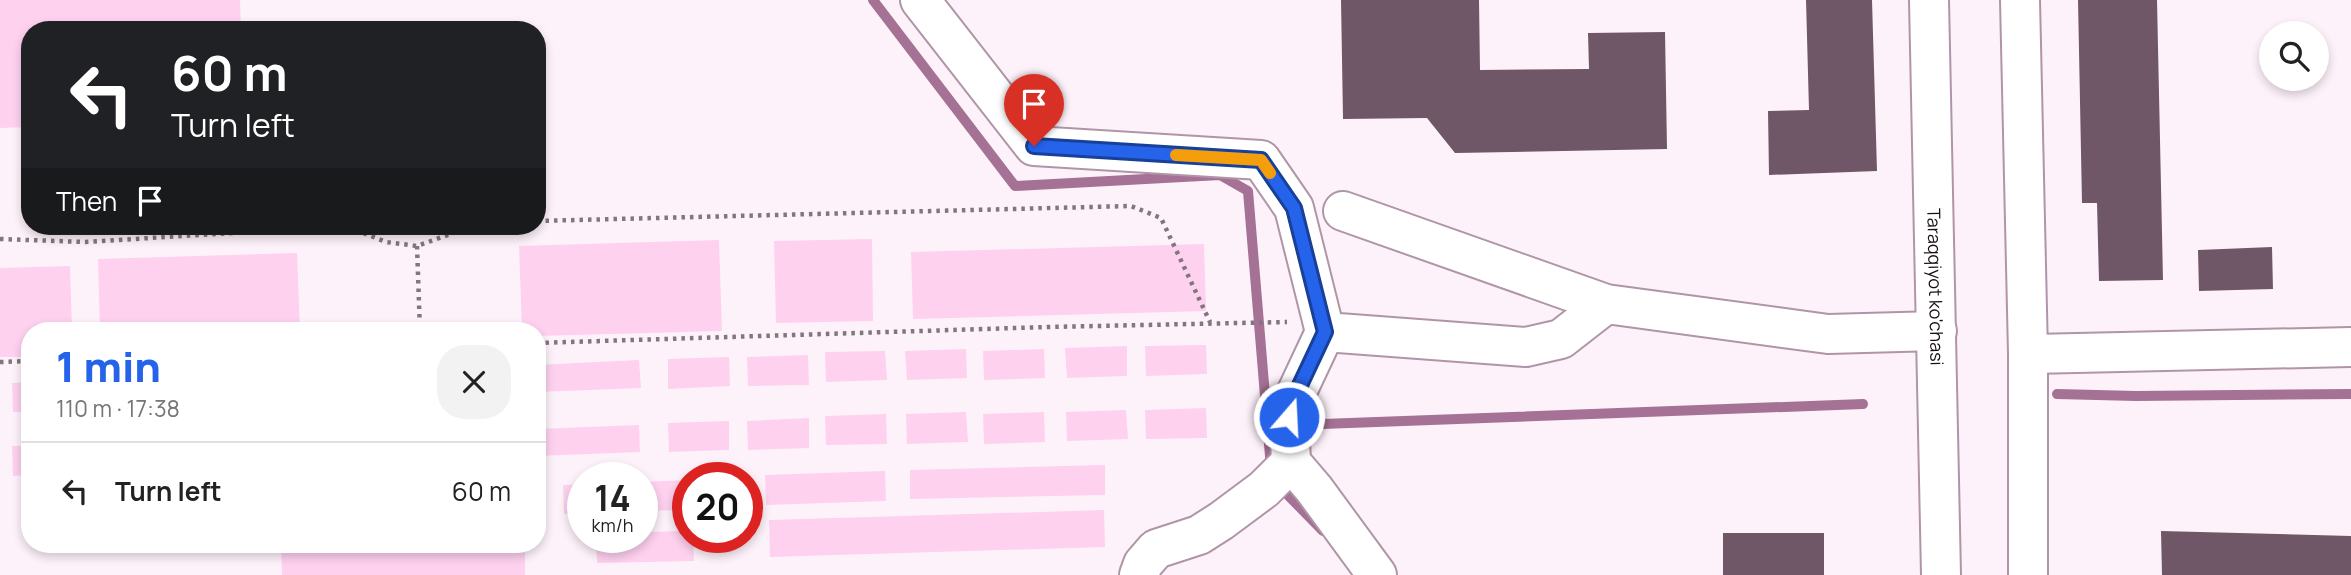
<!DOCTYPE html>
<html lang="en">
<head>
<meta charset="utf-8">
<style>
  body { margin:0; font-family:Manrope,sans-serif; background:#f2f2f2; color:#222; height:100vh; display:flex; flex-direction:column; font-size:26px; white-space:nowrap }
  * { box-sizing:border-box; margin:0 }
  p { font-size:23px; color:#767676 }
  .icon { flex:none; width:38px; height:38px; fill:none; stroke:currentColor; stroke-width:2; stroke-linecap:round; stroke-linejoin:round }
  .map { position:relative; flex:1; overflow:hidden }
  .panel { position:absolute; left:21px; top:322px; width:525px; height:231px; display:flex; flex-direction:column; background:#fff; border-radius:28px; box-shadow:0 4px 10px #0003 }
  .panel>* { flex:none }
  .banner { position:absolute; left:21px; top:21px; width:525px; height:214px; border-radius:28px; box-shadow:0 4px 10px #0003; background:#202124; color:#fff; overflow:hidden }
  .controls { position:absolute; left:2259px; top:21px; display:grid; gap:14px }
  .controls a { display:grid; place-items:center; width:70px; height:70px; border-radius:50%; background:#fff; box-shadow:0 4px 10px #0003; font-size:35px }
  .speed { position:absolute; left:567px; top:462px; display:flex; gap:14px; font-size:35px; font-weight:700; text-align:center }
  .speed>* { display:grid; place-content:center; width:91px; height:91px; border-radius:50%; background:#fff; box-shadow:0 4px 10px #0003; line-height:1 }
  .speed small { font-size:18px; font-weight:400 }
  .speed .limit { border:10px solid #d22; background:#fff; color:#111 }
  .pin { position:absolute; display:grid; place-items:center; width:60px; height:60px; color:#fff; margin:-72px -30px; border-radius:50% 50% 50% 0; rotate:-45deg; box-shadow:0 0 7px #0007 }
  .pin .icon { rotate:45deg }
  .me { position:absolute; width:77px; margin:-38px; rotate:19deg; stroke-linejoin:round; filter:drop-shadow(0 0 5px #0008) }
  .turn { display:flex; align-items:center; gap:24px; height:147px; padding:0 35px; font-size:32px }
  .turn .icon { width:91px; height:91px; stroke-width:2.5 }
  .turn b { display:block; font-size:49px; line-height:60px }
  .then { display:flex; align-items:center; height:66px; padding:0 35px; background:#0003; gap:14px; font-size:26px }
  .round { display:grid; place-items:center; flex:none; width:74px; height:74px; border-radius:28px; background:#f2f2f2 }
  .headline { display:flex; align-items:center; justify-content:space-between; height:119px; padding:0 35px }
  h1 { font-size:42px; font-weight:800; line-height:52px; color:#2563eb }
  ul { padding:0; list-style:none }
  li { display:flex; align-items:center; gap:21px; height:98px; padding:0 35px; border-top:2px solid #e0e0e0 }
  li div { flex:1 }
  li b { display:block; font-size:26px }
  li em { font-style:normal }
  .map>svg:first-child { display:block }
  .green { fill:#fed1ef }
  .lines { fill:none; stroke-linecap:round; stroke-linejoin:round }
  .stream { stroke:#a57195; stroke-width:10 }
  .building { fill:#6f5767 }
  .minor-casing { stroke:#af95a7; stroke-width:42 }
  .path { stroke:#81767d; stroke-width:4.5; stroke-dasharray:3.5 5; stroke-linecap:butt }
  .minor { stroke:#fff; stroke-width:38 }
  .route-casing { stroke:#184099; stroke-width:18 }
  .route { stroke:#2563eb; stroke-width:12 }
  .slow { stroke:#f59e0b; stroke-width:12 }
  .labels { text-anchor:middle; stroke-width:7; stroke-linejoin:round; paint-order:stroke }
  .street-label { font-size:18px; fill:#180f15; stroke:#fff }
</style>
</head>
<body>
<div class="map">
<svg width="2351" height="575" viewBox="0 0 2351 575">
  <rect width="100%" height="100%" fill="#fef2fa"/>
  <g class="green">
    <polygon points="0,0 240,0 241,30 30,30 30,127 0,128"/>
    <polygon points="872,239 873,321 776,323 774,241"/>
    <polygon points="719,240 722,331 537,336 537,331 522,331 519,246"/>
    <polygon points="1204,244 1206,311 913,319 911,252"/>
    <polygon points="297,253 300,331 100,331 98,259"/>
    <polygon points="70,266 72,331 30,331 30,357 0,357 0,268"/>
    <polygon points="1206,345 1207,374 1146,376 1145,346"/>
    <polygon points="1127,346 1127,376 1067,378 1065,348"/>
    <polygon points="966,349 967,378 907,380 905,351"/>
    <polygon points="1044,349 1045,378 984,380 983,351"/>
    <polygon points="885,351 887,380 826,382 825,352"/>
    <polygon points="808,355 809,385 748,386 747,357"/>
    <polygon points="729,357 730,386 668,389 668,359"/>
    <polygon points="639,360 641,388 537,392 537,365"/>
    <polygon points="30,382 30,412 13,412 12,383"/>
    <polygon points="1206,408 1207,438 1146,439 1145,410"/>
    <polygon points="1126,410 1128,439 1067,441 1066,412"/>
    <polygon points="966,412 968,442 907,444 906,414"/>
    <polygon points="1044,412 1045,442 984,444 983,414"/>
    <polygon points="886,414 887,444 826,445 825,416"/>
    <polygon points="809,418 809,448 748,450 747,421"/>
    <polygon points="729,421 729,450 669,452 668,423"/>
    <polygon points="639,425 640,452 537,456 537,429"/>
    <polygon points="12,446 30,446 30,475 13,476"/>
    <polygon points="1105,465 1105,495 910,499 910,470"/>
    <polygon points="885,471 886,501 766,505 765,475"/>
    <polygon points="688,480 688,510 642,511 642,482"/>
    <polygon points="583,484 583,513 564,514 563,485"/>
    <polygon points="1104,510 1105,547 770,557 769,520"/>
    <polygon points="688,531 688,537 693,537 694,561 597,563 596,537 642,537 642,532"/>
    <polygon points="281,544 525,544 525,575 282,575"/>
  </g>
  <g class="lines">
    <g class="stream">
      <polyline points="873,0 1015,186 1220,175 1248,191 1271,468"/>
      <polyline points="2057,394 2136,396 2351,394"/>
      <polyline points="1295,425 1863,404"/>
      <polyline points="1278,485 1323,531"/>
    </g>
  </g>
  <g class="building">
    <polygon points="1341,0 1479,0 1480,70 1589,69 1588,33 1665,32 1667,149 1455,153 1427,118 1343,119"/>
    <polygon points="1806,0 1872,0 1877,171 1769,175 1768,111 1809,110"/>
    <polygon points="2078,0 2157,0 2163,280 2099,281 2097,203 2082,203"/>
    <polygon points="2272,247 2273,289 2199,291 2198,250"/>
    <polygon points="2161,531 2351,536 2351,575 2162,575"/>
    <rect x="1723" y="533" width="101" height="42"/>
  </g>
  <g class="lines">
    <g class="minor-casing">
      <g id="minor">
        <polyline points="920,0 1034,146 1261,160 1294,208 1325,332 1526,347 1561,339 1606,304"/>
        <path id="s1" d="M1929,0L1941,575"/>
        <polyline points="2020,0 2028,354 2028,575"/>
        <polyline points="1343,211 1606,304 1828,334 1937,331"/>
        <polyline points="1325,332 1294,398 1289,417 1291,462 1314,489 1377,575"/>
        <polyline points="2028,354 2351,347"/>
        <polyline points="1139,575 1143,564 1156,549 1199,535 1221,521 1264,489 1291,462"/>
      </g>
    </g>
    <g class="path">
      <polyline points="537,221 1131,206 1161,218 1210,322"/>
      <polyline points="0,239 85,242 346,226 386,242 417,246 473,226"/>
      <polyline points="417,246 420,331"/>
      <polyline points="537,343 1048,327 1287,322"/>
      <polyline points="0,362 30,361"/>
    </g>
    <use href="#minor" class="minor"/>
  </g>
  <g class="lines">
    <g class="route-casing">
      <polyline id="route" points="1034,146 1261,160 1294,208 1325,332 1294,398 1289,417"/>
    </g>
    <use href="#route" class="route"/>
    <polyline class="slow" points="1176,155 1261,160 1270,173"/>
  </g>
  <g class="labels">
    <g class="street-label">
      <text dy="6" stroke="none"><textPath href="#s1" startOffset="287">Taraqqiyot ko'chasi</textPath></text>
    </g>
  </g>
</svg>
<div class="controls">
<a><svg class="icon" aria-label="search" viewBox="0 0 24 24"><circle cx="10" cy="10" r="6"/><path d="M15 15l6 6"/></svg></a>
</div>
<div class="speed"><div>14<small>km/h</small></div><div class="limit">20</div></div>
<div class="pin" style="left:1034px;top:146px;background:#d93025"><svg class="icon" aria-label="arrive" viewBox="0 0 24 24"><path d="M6 21V4h12l-3 4 3 4H6"/></svg></div>
<svg class="me" style="left:1289px;top:417px" viewBox="-20 -20 40 40"><circle r="17" fill="#2563eb" stroke="#fff" stroke-width="3"/><path d="M0-11L8 9 0 5-8 9z" fill="#fff"/></svg>
<div class="banner">
<div class="turn"><svg class="icon" aria-label="left" viewBox="0 0 24 24"><path d="M17 20v-9H6M10 6l-5 5 5 5"/></svg><div><b>60 m</b>Turn left</div></div>
<div class="then">Then<svg class="icon" aria-label="arrive" viewBox="0 0 24 24"><path d="M6 21V4h12l-3 4 3 4H6"/></svg></div>
</div>
<section class="panel">
<div class="headline"><div><h1>1 min</h1><p>110 m · 17:38</p></div><a class="round"><svg class="icon" aria-label="close" viewBox="0 0 24 24"><path d="M6 6l12 12M18 6L6 18"/></svg></a></div>
<ul>
<li><svg class="icon" aria-label="left" viewBox="0 0 24 24"><path d="M17 20v-9H6M10 6l-5 5 5 5"/></svg><div><b>Turn left</b></div><em>60 m</em></li>
</ul>
</section>
</div>
</body>
</html>
